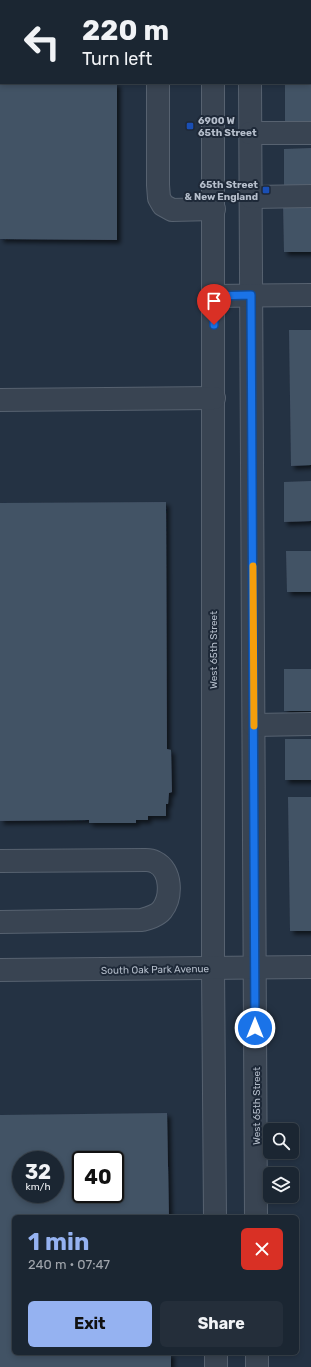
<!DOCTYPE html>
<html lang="en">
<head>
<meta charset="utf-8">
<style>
  body { margin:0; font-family:Rubik,sans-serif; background:#242e3a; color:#f1f3f6; height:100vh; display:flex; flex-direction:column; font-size:15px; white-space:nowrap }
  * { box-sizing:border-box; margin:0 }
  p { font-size:13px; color:#a0a5ac }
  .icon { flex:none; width:22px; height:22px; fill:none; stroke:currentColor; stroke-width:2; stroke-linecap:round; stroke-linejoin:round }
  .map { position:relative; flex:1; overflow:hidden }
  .panel { position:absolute; left:12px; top:1215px; width:287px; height:140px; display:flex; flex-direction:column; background:#1b2632; border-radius:6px; box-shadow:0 2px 6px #0003,0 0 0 1px #39434d }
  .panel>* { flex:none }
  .guide { position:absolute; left:0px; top:0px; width:311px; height:84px; box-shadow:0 2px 6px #0003,0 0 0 1px #39434d; background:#1b2632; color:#f1f3f6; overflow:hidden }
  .controls { position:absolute; left:263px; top:1123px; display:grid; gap:8px }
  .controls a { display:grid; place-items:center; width:36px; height:36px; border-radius:6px; background:#1b2632; box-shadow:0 2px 6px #0003,0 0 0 1px #39434d; font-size:20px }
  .speed { position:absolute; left:12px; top:1151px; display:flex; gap:8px; font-size:20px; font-weight:700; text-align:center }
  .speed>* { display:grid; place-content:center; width:52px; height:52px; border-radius:50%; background:#1b2632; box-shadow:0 2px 6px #0003,0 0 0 1px #39434d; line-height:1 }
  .speed small { font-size:10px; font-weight:400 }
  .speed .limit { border:2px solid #111; border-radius:6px; background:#fff; color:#111 }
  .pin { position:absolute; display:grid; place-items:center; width:34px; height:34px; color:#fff; margin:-41px -17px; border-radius:50% 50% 50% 0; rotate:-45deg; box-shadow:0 0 4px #0007 }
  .pin .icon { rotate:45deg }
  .me { position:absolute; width:44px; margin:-22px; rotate:0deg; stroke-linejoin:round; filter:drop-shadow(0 0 3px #0008) }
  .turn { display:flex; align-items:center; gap:14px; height:84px; padding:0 16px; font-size:18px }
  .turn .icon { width:52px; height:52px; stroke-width:2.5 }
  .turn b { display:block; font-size:28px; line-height:34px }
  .round { display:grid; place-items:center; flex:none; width:42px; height:42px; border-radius:6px; background:#242e3a }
  .summary { display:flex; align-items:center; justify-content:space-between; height:68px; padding:0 16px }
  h1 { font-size:24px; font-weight:700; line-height:30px; color:#95b2f1 }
  .action { display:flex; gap:8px; margin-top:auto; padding:8px 16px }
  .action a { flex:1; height:46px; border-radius:6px; background:#95b2f1; color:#111; font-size:16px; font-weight:700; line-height:46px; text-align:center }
  .action a+a { background:#242e3a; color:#f1f3f6 }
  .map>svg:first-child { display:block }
  .building { fill:#435265; fill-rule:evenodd; filter:url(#shadow) }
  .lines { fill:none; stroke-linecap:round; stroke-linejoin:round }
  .minor-casing { stroke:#576270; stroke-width:24 }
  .minor { stroke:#394452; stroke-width:22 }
  .route-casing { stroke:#114b97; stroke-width:10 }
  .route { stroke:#1a73e8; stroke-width:7 }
  .slow { stroke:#f59e0b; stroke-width:7 }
  .transit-dot { fill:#1a4fb4; stroke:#1e2938; stroke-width:1.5 }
  .labels { text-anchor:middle; stroke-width:4; stroke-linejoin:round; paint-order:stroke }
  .poi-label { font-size:10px; font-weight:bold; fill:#b6bfcc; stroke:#1e2938; text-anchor:start }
  .street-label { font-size:10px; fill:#b6bfcc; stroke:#1e2938 }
</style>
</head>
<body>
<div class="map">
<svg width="311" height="1367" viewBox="0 0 311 1367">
  <defs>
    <filter id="shadow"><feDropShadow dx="3.5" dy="3.5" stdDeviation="2" flood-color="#0009"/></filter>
  </defs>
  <rect width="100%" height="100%" fill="#243243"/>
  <g class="building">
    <polygon points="0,83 117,83 117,240 0,239"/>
    <rect x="285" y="85" width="26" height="40"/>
    <polygon points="311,148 311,191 284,191 284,149"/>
    <polygon points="283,202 311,202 311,252 284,252"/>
    <polygon points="289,330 311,330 311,465 291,466"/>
    <polygon points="311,481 311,521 284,522 284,482"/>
    <polygon points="166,502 167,749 171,750 172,792 169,793 168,804 166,804 166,816 148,816 148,820 136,820 136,823 89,823 89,820 0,821 0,503"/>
    <polygon points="286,551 311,551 311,592 287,592"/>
    <rect x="284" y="669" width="27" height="42"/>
    <rect x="285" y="739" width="26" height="41"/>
    <polygon points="288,797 311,797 311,931 290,931"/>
    <path d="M167,1113L169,1217H14V1353H171V1367H0V1115ZM21,1160H55V1194H21ZM81,1160H115V1194H81Z"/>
  </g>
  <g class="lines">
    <g class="minor-casing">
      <g id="minor">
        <polyline points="213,0 213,1"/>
        <polyline points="250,0 250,1"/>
        <polyline points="159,1 159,0"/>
        <polyline points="310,9 311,9"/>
        <polyline points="158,83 158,185 159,198 163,205 172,210 214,209"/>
        <polyline points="213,83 213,968 215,1217"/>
        <polyline points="250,83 256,1217"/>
        <polyline points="250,133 311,133"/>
        <polyline points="251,197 311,196"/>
        <polyline points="214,296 311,295"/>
        <polyline points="0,400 214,398"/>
        <polyline points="254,725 311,724"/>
        <path d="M0,861L146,860C149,860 153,861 155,862C172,870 172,897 162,910C157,916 149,918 142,920L0,922"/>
        <polyline points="0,970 311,967"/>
        <polyline points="216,1353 216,1367"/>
        <polyline points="257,1353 257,1367"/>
      </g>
    </g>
    <use href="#minor" class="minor"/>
  </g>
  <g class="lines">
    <g class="route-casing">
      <polyline id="route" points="214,325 214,296 251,295 255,1028"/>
    </g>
    <use href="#route" class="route"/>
    <polyline class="slow" points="253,566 254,726"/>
  </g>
  <g class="transit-dot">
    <rect x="186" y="122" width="8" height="8" rx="2"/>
    <rect x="262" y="186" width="8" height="8" rx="2"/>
  </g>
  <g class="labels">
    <g class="poi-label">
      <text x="198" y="124">6900 W<tspan x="198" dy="12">65th Street</tspan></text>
      <text x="258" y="188" text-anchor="end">65th Street<tspan x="258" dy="12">&amp; New England</tspan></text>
    </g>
    <g class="street-label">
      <text transform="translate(213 650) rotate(-90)" y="4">West 65th Street</text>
      <text transform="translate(155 969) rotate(-1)" y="4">South Oak Park Avenue</text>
      <text transform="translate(256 1106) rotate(-90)" y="4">West 65th Street</text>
    </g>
  </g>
</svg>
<div class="controls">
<a><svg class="icon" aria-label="search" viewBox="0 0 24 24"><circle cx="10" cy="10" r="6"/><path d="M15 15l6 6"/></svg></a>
<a><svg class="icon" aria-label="layers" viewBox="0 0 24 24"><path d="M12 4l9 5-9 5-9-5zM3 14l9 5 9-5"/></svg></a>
</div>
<div class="speed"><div>32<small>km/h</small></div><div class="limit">40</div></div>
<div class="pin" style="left:214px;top:325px;background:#d93025"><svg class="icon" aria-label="arrive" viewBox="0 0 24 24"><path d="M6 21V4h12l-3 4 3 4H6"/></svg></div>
<svg class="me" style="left:255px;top:1028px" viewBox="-20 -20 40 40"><circle r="17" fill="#1a73e8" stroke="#fff" stroke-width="3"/><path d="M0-11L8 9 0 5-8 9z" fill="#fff"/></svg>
<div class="guide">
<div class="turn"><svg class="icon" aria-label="left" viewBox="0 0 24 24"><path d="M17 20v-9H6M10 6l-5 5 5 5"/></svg><div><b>220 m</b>Turn left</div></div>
</div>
<section class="panel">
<div class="summary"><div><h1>1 min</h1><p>240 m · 07:47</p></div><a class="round" style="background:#d93025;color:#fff"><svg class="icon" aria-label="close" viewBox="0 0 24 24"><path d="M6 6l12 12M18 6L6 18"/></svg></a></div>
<div class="action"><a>Exit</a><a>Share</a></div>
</section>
</div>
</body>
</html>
